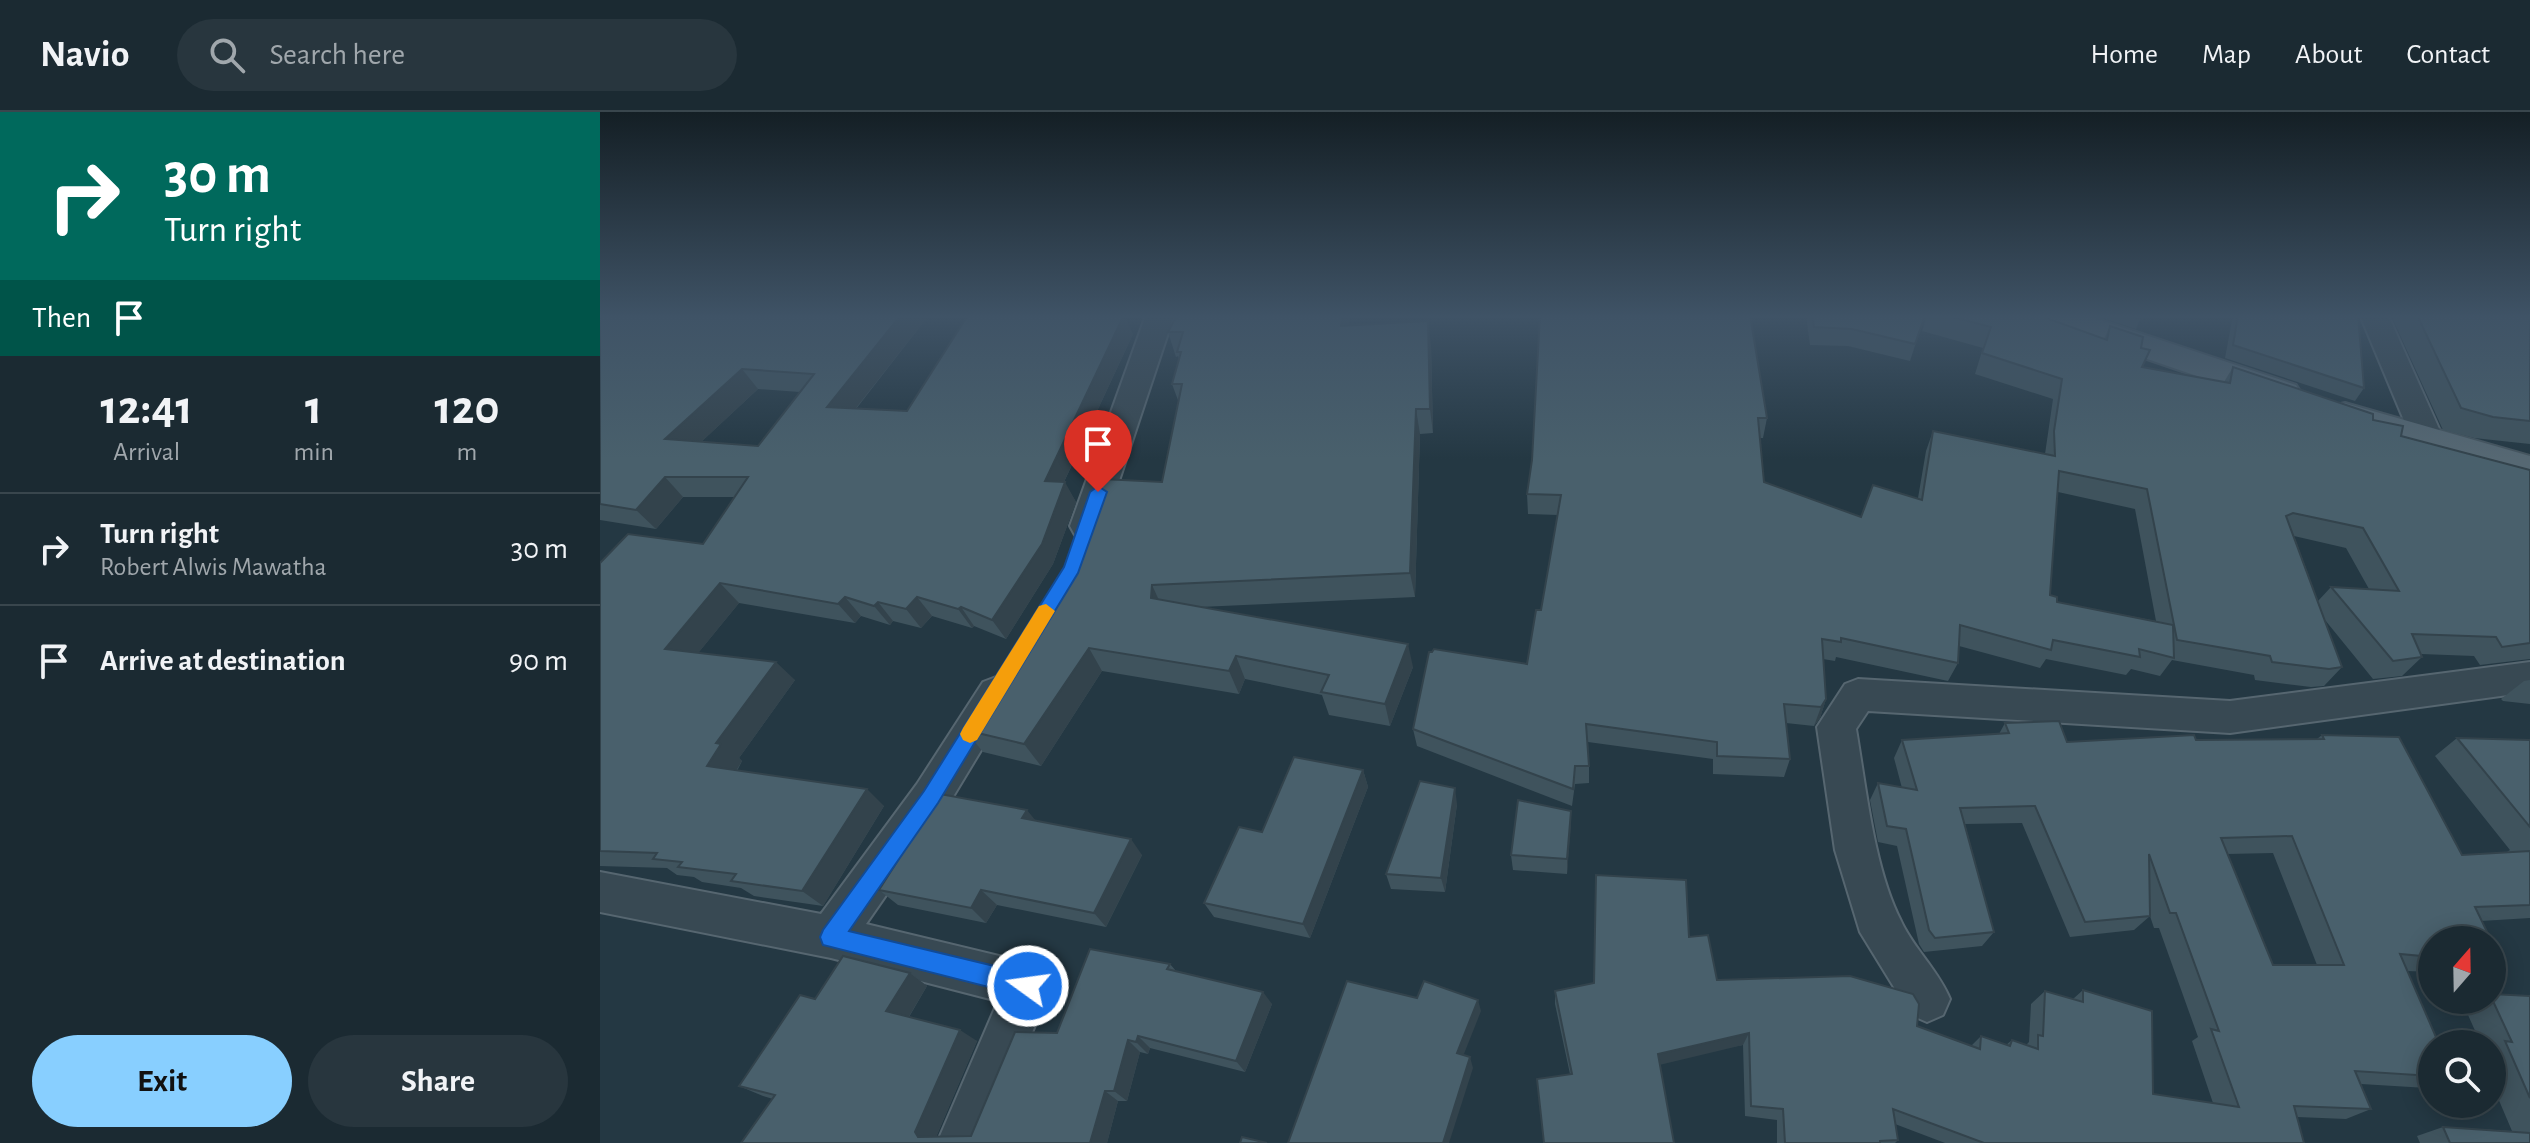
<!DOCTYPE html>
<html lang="en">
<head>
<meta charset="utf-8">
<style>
  body { margin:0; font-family:"Alegreya Sans",sans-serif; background:#28363e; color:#f1f3f6; height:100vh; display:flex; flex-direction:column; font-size:30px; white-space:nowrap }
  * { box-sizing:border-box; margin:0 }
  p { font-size:26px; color:#a0a7ac }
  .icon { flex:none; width:44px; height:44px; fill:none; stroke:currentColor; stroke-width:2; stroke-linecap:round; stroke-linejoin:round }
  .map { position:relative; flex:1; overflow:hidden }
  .details { display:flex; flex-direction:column; background:#1b2a32; width:600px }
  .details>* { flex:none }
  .top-card { background:#00695c; color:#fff; overflow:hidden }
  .needle { width:52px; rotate:20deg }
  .fabs { position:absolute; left:1818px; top:814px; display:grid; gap:16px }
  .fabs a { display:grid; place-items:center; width:88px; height:88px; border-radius:50%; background:#1b2a32; box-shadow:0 4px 20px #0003,0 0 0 2px #39464d; font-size:40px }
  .pin { position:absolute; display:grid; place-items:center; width:68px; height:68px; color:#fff; margin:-82px -34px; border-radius:50% 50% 50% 0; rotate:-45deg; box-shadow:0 0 8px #0007 }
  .pin .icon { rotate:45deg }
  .me { position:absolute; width:88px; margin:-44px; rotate:284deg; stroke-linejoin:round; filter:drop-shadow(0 0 6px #0008) }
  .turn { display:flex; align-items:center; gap:28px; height:168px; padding:0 32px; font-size:36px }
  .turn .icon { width:104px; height:104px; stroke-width:2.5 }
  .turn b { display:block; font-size:56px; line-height:68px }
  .then { display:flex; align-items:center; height:76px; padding:0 32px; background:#0003; gap:16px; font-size:30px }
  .eta { display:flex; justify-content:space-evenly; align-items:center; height:136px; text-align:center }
  .eta b { font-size:48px; font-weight:700; line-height:56px }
  .cta { display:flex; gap:16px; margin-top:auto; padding:16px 32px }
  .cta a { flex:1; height:92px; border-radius:48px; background:#88cfff; color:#111; font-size:32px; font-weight:700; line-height:92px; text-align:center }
  .cta a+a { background:#28363e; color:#f1f3f6 }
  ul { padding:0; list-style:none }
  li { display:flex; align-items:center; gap:24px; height:112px; padding:0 32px; border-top:2px solid #39464d }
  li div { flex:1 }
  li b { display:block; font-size:30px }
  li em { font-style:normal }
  header { display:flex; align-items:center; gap:48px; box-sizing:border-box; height:112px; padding:0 40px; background:#1b2a32; border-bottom:2px solid #39464d }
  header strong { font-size:38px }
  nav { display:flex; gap:44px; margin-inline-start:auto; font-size:28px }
  .search { width:560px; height:72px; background:#28363e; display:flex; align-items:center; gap:20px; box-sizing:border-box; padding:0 28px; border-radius:44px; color:#a0a7ac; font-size:30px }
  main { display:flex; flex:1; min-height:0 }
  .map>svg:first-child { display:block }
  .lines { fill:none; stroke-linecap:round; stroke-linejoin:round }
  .street-casing { stroke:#566670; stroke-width:4 }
  .primary-casing { stroke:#45555f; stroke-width:4 }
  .street { fill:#384953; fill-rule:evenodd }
  .primary { fill:#566873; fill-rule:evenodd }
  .wall { fill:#3f535d; fill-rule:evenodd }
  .shaded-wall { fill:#33434c }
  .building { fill:#49606c; stroke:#33434c; stroke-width:2; fill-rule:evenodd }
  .route { fill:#1a73e8; stroke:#114b97; stroke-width:2 }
  .slow { fill:#f59e0b }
</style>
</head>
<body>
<header>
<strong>Navio</strong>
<div class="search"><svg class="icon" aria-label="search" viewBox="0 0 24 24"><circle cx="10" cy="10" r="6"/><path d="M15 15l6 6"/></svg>Search here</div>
<nav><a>Home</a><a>Map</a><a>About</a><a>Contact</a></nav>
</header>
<main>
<section class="details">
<div class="top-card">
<div class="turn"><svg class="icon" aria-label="right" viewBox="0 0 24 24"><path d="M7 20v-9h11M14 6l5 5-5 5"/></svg><div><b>30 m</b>Turn right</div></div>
<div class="then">Then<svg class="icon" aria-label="arrive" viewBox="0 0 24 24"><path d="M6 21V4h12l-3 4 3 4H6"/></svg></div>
</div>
<div class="eta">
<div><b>12:41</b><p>Arrival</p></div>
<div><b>1</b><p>min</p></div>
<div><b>120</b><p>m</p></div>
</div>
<ul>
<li><svg class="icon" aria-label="right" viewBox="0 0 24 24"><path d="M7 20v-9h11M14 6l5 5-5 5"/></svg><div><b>Turn right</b><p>Robert Alwis Mawatha</p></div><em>30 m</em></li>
<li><svg class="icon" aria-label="arrive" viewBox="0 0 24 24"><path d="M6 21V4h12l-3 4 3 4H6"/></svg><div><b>Arrive at destination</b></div><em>90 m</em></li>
</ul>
<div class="cta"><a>Exit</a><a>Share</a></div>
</section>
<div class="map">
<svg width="1930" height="1031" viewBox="0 0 1930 1031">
  <rect width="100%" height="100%" fill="#243843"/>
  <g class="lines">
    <g class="street-casing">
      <g id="street">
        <polygon points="546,203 574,203 504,414 499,423 487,426 475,423 470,414"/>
        <polygon points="1760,203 1788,203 1845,330 1840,337 1829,341 1818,337 1813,330"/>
        <path d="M1930,550V580L1630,621L1268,599L1256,617C1266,675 1274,757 1301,809C1314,837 1338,858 1350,887L1343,903L1327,910L1311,903L1260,820L1235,738L1217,615L1245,572L1258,567L1630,589Z"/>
        <polygon points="396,565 409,570 415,581 409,592 345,698 266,812 428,851 444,858 451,874 387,1031 337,1031 398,889 231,846 0,800 0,760 221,802 317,672 383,570"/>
      </g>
    </g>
    <g class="primary-casing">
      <g id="primary">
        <polygon points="1434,203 1485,203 1696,273 1701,281 1696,289 1683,293 1670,289 1439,210"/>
        <polygon points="1745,291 1930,344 1930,372 1732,312 1726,303 1732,294"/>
      </g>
    </g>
    <use href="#street" class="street"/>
    <use href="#primary" class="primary"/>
  </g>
  <g class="wall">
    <path d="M4,203H329L256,297L307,299L533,222L464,370L476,390L453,452L406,527L374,514L372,516L332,504L321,516L293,509L290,513L261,504L255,511L139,491L98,541L195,568L139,646L142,649L137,659L284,694L223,794L154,784L141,776L102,770L94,765L77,763L67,756L0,754V451L103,432L135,385H83L56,417L0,408V207ZM158,277L200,280L158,334L101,330Z"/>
    <path d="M940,203L1167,306L1163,326H1160L1164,370L1261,405L1318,386L1326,339L1333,319L1445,342L1453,287L1375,262L1383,236L1322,219L1327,203H1438L1504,227L1510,214L1541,236L1542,255L1624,270L1633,255L1773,308L1801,324L1930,358V547L1880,553L1874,544L1821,542L1822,545L1802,564L1773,567L1725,508L1742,555L1724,574L1711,575L1655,568L1654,563L1572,548L1560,564L1531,557L1526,563L1446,547L1440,556L1359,534L1358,551L1348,569L1236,545L1235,549L1223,547L1226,587L1220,606L1214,614L1186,611L1190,647L1184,665L1113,662V647L988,630L989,654V671L975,672L972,694L817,634L813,617L927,552L941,498L958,403L928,402L927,382L932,348ZM1458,380L1535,397L1556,509L1457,490L1450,483ZM1694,424L1746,436L1769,477L1731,475L1718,489Z"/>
    <polygon points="1206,203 1325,203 1310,249 1248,234 1210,233"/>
    <polygon points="1507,203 1542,203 1536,217 1506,207"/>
    <polygon points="1633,203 1758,203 1764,276 1755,289 1625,246"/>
    <polygon points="1791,203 1930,203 1930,332 1874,326 1843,318"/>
    <polygon points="749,213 831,233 833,321 820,322 815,485 600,495 813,555 790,614 729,603 722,583 645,567 639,582 502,559 441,654 383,640 365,618 562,370 579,291 572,272 579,247 578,244 576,245 568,220"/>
    <polygon points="1930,568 1930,592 1903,589 1901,587 1924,569"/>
    <path d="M1405,611L1467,630L1717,627L1722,623L1862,743L1907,740L1910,738L1835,644L1857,626L1930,628V806L1881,809L1832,828V860L1807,859L1832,932V974L1827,976L1761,972L1771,997L1746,1007L1697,1005L1704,1031H1345L1295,1012L1298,1028L1295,1031H1177V1008L1145,1004L1143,933L970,962L955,892V879L994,871L1089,825L1117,868L1317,914L1371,934L1381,924L1406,933L1412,928L1426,933L1429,930L1431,892L1445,879L1473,887L1483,878L1553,982L1613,991L1592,929L1598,925L1559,816H1554L1550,804L1534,818L1470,825L1422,711L1365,712L1394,820L1382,834L1324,840L1319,832L1297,734L1278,730L1270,688L1278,671L1302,676L1294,646L1302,628L1399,622ZM1673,741L1717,853H1673L1627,742Z"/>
    <polygon points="763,658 768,675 710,826 614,805 604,791 662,720"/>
    <polygon points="857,692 845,780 791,777 786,762"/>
    <polygon points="971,699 967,762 913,758 911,743"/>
    <polygon points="435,708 542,743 506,815 397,793 386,811 298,793 279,778"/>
    <polygon points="570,852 576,859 672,892 645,960 550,936 548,942 540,940 527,989 518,989 507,1031 141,1031 173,987 163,984 139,974 215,887 310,861 327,874 309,905 377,929 336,1025 371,1024 457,921"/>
    <polygon points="1930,884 1930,1031 1820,1031 1817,1024 1843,1015 1912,1019 1892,972 1892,932 1881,932 1864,894 1876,888 1892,888"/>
  </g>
  <g class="shaded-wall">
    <polygon points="301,203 329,203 241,315 227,295"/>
    <polygon points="524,203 533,222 455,389 445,369"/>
    <polygon points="742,203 750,203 746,238 741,214"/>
    <polygon points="828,209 831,233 833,321 830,297"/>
    <polygon points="142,257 158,277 83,347 65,327"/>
    <polygon points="816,297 820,322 815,485 810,461"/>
    <polygon points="65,365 83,385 56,417 36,398"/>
    <polygon points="465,370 476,390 453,452 406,527 392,508"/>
    <polygon points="120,471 139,491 86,556 65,537"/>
    <polygon points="552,473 563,497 551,486"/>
    <polygon points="245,485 261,504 255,511 238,492"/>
    <polygon points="317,485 332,504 321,516 306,497"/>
    <polygon points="278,490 293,509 290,513 274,494"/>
    <polygon points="361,495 374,514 372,516 358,497"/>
    <polygon points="808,532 813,555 790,614 785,592"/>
    <polygon points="489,536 502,559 441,654 424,632"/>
    <polygon points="636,544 645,567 639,582 629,559"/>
    <polygon points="176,550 195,568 139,646 142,649 128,672 107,654 116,631"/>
    <polygon points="1226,587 1220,606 1214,614 1221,595"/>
    <polygon points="763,658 768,675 710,826 703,812"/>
    <polygon points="855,676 857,692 845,780 841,766"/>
    <polygon points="267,677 284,694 223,794 202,779"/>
    <polygon points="427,698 440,714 422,706"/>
    <polygon points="971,699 971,715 967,762 967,747"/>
    <polygon points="531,727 542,743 506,815 494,801"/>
    <polygon points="381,778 397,793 386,811 371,796"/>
    <polygon points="310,861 327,874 305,911 286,899"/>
    <polygon points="663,880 672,892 645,960 636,949"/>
    <polygon points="878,888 881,899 860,952 857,941"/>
    <polygon points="360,918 377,929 334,1030 318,1025 315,1020"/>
    <polygon points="1149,921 1143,933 1055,954 1058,942"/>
    <polygon points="538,924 550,936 548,942 536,930"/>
    <polygon points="528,928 540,940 527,989 514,979"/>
    <polygon points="870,945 873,956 849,1031 843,1031"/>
    <polygon points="505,979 518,989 507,1031 490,1031"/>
  </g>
  <g class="building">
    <path d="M4,203H301L227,295L307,299L368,203H524L445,369L465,370L442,432L392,508L361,495L358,497L317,485L306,497L278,490L274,494L245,485L238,492L120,471L65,537L176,550L116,631L121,632L107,654L267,677L202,779L131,769L136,762L78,755L82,750L53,747L57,741L0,739V451L28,422L103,432L148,365H65L36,398L0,392V207ZM142,257L214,262L158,334L65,327Z"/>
    <polygon points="577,203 742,203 741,214 828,209 830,297 816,297 810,461 552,473 551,486 808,532 785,592 721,580 729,563 636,544 629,559 489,536 424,632 365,618 479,434 502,367 562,370 582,272 572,272 581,240 577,240 583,220 568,220"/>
    <polygon points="940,203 1150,203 1167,306 1158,306 1164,370 1261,405 1273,373 1322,388 1333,319 1455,344 1454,319 1462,267 1382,241 1391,215 1344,203 1438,203 1507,228 1510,214 1543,225 1541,236 1550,238 1542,255 1630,271 1633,255 1773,302 1773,308 1803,314 1801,324 1930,358 1930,531 1902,535 1896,525 1812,522 1822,545 1793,549 1731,475 1799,479 1763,416 1693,401 1686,404 1742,555 1729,557 1672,550 1670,544 1577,528 1547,377 1459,359 1450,483 1457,485 1457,490 1573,513 1574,546 1539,537 1540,545 1453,528 1451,538 1360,513 1358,551 1241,526 1241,530 1222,527 1226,587 1221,595 1184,592 1190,647 1117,644 1117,630 986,612 989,654 975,654 973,677 813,617 829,540 832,540 834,537 927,552 936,498 941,498 961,383 927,382 932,348"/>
    <polygon points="1212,203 1325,203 1315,232 1252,217 1214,215"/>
    <polygon points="1530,203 1542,203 1542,207"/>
    <polygon points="1638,203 1758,203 1764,276 1633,233"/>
    <polygon points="1817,203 1930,203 1930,309 1893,305 1861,296"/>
    <path d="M1459,609L1467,630L1594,623L1596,628L1724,627L1722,623L1799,625L1862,743L1930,739V793L1875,795L1891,828H1832V845L1800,842L1839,932H1832V964L1755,959L1771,997L1694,994L1704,1031H1384L1293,997L1298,1028L1280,1029V1031H1185L1183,997L1151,994L1149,921L1058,942L1074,1031H944L937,967L972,962L955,879L994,871L996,763L1086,768L1089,825L1108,823L1117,868L1250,864L1313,882L1319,892L1317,914L1380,937L1381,924L1410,934L1412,928L1438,937V923L1443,924L1445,879L1483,890V878L1552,899L1553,982L1639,995L1611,917L1619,919L1576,801H1570L1549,742L1550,804L1485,810L1435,694L1360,696L1394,820L1335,826L1329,818L1306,717L1287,714L1278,671L1317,678L1302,628L1409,621L1405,611ZM1692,724L1744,853H1673L1621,726Z"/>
    <polygon points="1857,626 1930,628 1930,715"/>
    <polygon points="694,645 763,658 703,812 604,791 639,715 662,720"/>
    <polygon points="820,669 855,676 841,766 786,762"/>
    <polygon points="340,682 427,698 422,706 531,727 494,801 381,778 371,796 279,778"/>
    <polygon points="918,688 971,699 967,747 911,743"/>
    <polygon points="1892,831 1901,849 1892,848"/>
    <polygon points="490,837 570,852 567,857 663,880 636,949 538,924 536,930 528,928 514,979 505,979 490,1031 141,1031 175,983 139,974 200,883 215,887 243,844 310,861 286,899 360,918 315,1020 318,1025 371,1024 415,920 457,921"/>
    <polygon points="747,869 817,886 824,869 878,888 857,941 870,945 843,1031 688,1031"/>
    <polygon points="1892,882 1930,884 1930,986 1905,929 1912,930 1892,887"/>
    <polygon points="1843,1015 1930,1021 1930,1031 1850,1031"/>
    <polygon points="642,1025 667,1031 640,1031"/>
  </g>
  <linearGradient id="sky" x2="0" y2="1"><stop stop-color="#141f25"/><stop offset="0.59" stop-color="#3f5366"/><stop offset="1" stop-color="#3f5366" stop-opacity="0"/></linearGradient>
  <rect width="1930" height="347" fill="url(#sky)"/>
  <polygon class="route" points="498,374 507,380 478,461 338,691 249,819 428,862 436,866 440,874 436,882 428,885 223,833 220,825 223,818 324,679 464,455 490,380"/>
  <polygon class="slow" points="446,492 455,499 377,628 370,631 363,628 360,622 363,616 439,494"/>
</svg>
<div class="fabs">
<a><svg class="needle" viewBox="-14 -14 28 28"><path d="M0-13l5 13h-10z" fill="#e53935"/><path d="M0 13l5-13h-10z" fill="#a0a7ac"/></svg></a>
<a><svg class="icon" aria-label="search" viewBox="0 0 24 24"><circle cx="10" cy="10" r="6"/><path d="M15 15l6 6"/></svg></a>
</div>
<div class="pin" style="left:498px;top:380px;background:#d93025"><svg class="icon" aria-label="arrive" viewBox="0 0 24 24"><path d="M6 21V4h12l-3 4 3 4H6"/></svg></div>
<svg class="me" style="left:428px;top:874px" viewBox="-20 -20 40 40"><circle r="17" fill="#1a73e8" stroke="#fff" stroke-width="3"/><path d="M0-11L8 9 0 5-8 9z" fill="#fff"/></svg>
</div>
</main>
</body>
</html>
